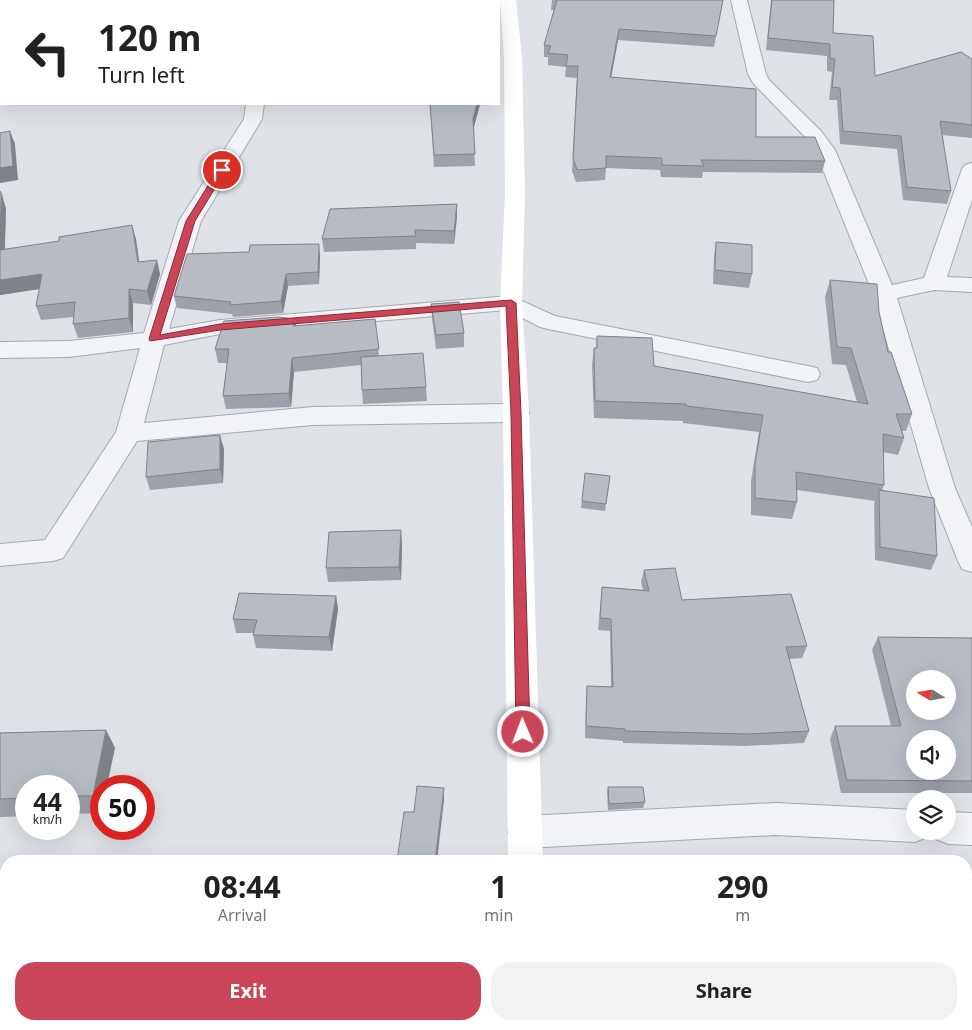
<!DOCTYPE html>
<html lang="en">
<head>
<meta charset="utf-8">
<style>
  body { margin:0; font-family:"Noto Sans",sans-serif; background:#f2f2f2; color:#222; height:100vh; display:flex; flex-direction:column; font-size:19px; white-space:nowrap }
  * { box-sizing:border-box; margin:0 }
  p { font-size:16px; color:#767676 }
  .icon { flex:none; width:28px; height:28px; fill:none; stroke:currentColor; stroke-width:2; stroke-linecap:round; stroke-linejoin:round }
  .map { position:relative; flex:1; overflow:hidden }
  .details { position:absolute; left:0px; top:855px; width:972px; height:175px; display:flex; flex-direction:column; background:#fff; border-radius:20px 20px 0 0; box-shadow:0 5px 20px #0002 }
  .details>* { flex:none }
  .top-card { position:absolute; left:0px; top:0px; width:500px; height:105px; box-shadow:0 5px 20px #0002; background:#fff; color:#222; overflow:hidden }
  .needle { width:32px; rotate:281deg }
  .buttons { position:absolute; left:906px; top:670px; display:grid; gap:10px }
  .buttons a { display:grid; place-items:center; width:50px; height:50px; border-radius:50%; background:#fff; box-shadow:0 5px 20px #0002; font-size:25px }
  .speed { position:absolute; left:15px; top:775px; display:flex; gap:10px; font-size:25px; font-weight:700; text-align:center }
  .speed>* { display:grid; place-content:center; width:65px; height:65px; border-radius:50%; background:#fff; box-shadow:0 5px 20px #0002; line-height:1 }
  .speed small { font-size:12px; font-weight:400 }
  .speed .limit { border:8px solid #d22; background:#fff; color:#111 }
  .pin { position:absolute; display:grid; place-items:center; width:42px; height:42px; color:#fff; margin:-21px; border:2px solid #fff; border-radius:50%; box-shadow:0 1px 5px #0007 }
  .me { position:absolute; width:55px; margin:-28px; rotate:359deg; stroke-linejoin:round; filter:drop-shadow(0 0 4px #0008) }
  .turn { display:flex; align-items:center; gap:18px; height:105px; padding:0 15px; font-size:22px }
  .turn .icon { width:65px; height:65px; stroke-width:2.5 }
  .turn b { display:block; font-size:35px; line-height:42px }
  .eta { display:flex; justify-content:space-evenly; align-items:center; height:85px; text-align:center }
  .eta b { font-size:30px; font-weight:700; line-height:35px }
  .button { display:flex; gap:10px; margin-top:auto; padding:10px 15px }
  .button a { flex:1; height:58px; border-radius:20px; background:#cb4558; color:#fff; font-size:20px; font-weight:700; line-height:58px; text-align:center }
  .button a+a { background:#f2f2f2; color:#222 }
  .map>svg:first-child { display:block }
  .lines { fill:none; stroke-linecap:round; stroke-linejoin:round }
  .street-casing { stroke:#a4a9b1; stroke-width:2 }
  .street { fill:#f1f3f6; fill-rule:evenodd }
  .secondary { fill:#fff; fill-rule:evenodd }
  .wall { fill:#9da1a9 }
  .shaded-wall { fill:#7f8389 }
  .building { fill:#b6bbc4; stroke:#7f8389; fill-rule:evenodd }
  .route { fill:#cb4558; stroke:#842d39 }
</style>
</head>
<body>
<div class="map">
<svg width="972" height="1030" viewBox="0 0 972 1030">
  <rect width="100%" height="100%" fill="#dee2e7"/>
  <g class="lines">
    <g class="street-casing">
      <g id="street">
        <rect x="272" y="0" width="16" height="1"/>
        <polygon points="731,0 747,0 766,74 769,80 821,131 835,150 892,285 924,278 962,169 965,165 972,163 972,200 947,277 972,278 972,292 934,290 897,298 955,488 972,527 972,572 962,569 958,561 929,488 873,294 815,150 807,139 753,83 748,74"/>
        <rect x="0" y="20" width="1" height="10"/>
        <polygon points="246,104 264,104 262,119 201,221 169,329 220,320 511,296 555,316 808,366 817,368 820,374 817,380 808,382 548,329 540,327 507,310 220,334 164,345 144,423 313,407 516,404 525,407 529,413 525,419 516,422 313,425 137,441 63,558 53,561 0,566 0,544 45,540 116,432 140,348 69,357 0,358 0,342 69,341 144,333 179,221 244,119"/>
        <polygon points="776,803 915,810 915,831 930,831 927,837 915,842 776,835 525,848 513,843 508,832 513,821 525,816"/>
        <polygon points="948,812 972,813 972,845 948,844 936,839 932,831 948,831"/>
      </g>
    </g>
    <use href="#street" class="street"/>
    <g class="secondary">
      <polygon points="500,0 516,0 522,57 525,194 522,303 529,413 543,861 508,861 503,413 500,303 505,194 504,57"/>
      <rect x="509" y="1024" width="38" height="6"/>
    </g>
  </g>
  <g class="wall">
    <polygon points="552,0 723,0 714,47 618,40 611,77 756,137 825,161 822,173 703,172 702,178 661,177 660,170 606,168 605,180 576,182 572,171 577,78 565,77 566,67 548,65 548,57 544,57 544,45 554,10 551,10"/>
    <polygon points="771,0 834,0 833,33 875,76 972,59 972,138 942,135 951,191 947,204 903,200 897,149 840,144 837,100 829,100 832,72 827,71 827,56 766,50"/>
    <polygon points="430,104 480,104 473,129 475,166 434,167"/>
    <polygon points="0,191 6,209 5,249 136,239 139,262 160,274 151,305 133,303 133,332 78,338 73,324 74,317 41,320 36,306 39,289 0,295"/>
    <polygon points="457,204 457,217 454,244 416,243 416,249 324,252 322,239"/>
    <polygon points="716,242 752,274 749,288 713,284 714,256"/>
    <polygon points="320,256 319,284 288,286 283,313 233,317 232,314 177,308 174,296"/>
    <polygon points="830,280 879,312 888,352 912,414 906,431 902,431 904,438 898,455 883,452 884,485 882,490 937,556 931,570 875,560 874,504 875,501 797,490 797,502 792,519 751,515 751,481 759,432 683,423 683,421 594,418 592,365 594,348 596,348 597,336 654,366 857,402 846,365 832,364 825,297"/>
    <polygon points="431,304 464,333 464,347 436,349 432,318"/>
    <polygon points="375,319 379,356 426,387 427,401 363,404 362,390 361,365 294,372 291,407 226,409 223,396 227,363 218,363 215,349 297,326"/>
    <polygon points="224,449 223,483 150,490 146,477"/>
    <polygon points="585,473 610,476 605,511 581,508"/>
    <polygon points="402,544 401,580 328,582 326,568"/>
    <polygon points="644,570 682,600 807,646 802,658 789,659 809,731 804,743 745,746 623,743 623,741 585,738 586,698 587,686 611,687 610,631 598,630 602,587 643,590 641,582"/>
    <polygon points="336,596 338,609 332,651 256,648 253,635 253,633 236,633 233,619"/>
    <polygon points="878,637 972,638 972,793 841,793 830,739 835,726 891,726 872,650"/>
    <polygon points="106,730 115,748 101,786 101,813 69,814 69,786 26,786 26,816 0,817 0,733"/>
    <polygon points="608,787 645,802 643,808 608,810 607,793"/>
    <polygon points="388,1024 426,1024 426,1029 388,1030"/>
    <polygon points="896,1024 966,1024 972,1030 897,1030"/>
  </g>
  <g class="shaded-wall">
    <polygon points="619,29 618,40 609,89 610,77"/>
    <polygon points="477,104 480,104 473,131 473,119"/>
    <polygon points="10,131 15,144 18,180 0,183 0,168"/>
    <polygon points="2,195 6,209 4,264 0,253 0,225"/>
    <polygon points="457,204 457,217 454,244 454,231"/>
    <polygon points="132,225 136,239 141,276 138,262"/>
    <polygon points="319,244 320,256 319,284 318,272"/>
    <polygon points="157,260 160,274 151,305 147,291"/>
    <polygon points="42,274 46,288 0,295 0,280"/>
    <polygon points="286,274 288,286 283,313 281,301"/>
    <polygon points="129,289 133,303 133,332 129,318"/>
    <polygon points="295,319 298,332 293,326"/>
    <polygon points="292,358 294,372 291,407 289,393"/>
    <polygon points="220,435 224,449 223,483 220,469"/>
    <polygon points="401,530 402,544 401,580 399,567"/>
    <polygon points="336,596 338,609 332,651 329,637"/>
    <polygon points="106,730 115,748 107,786 101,786 101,812 93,796"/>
    <polygon points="444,788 444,800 437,861 435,861"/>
    <polygon points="0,914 4,919 0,936"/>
  </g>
  <g class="building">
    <rect x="203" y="0" width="30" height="1"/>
    <polygon points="388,0 482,0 481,1 388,1"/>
    <polygon points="557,0 723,0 716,36 619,29 610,77 756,89 756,137 815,137 825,161 701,160 704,166 662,165 662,158 606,156 606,168 577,170 573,158 578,66 566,66 568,55 548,53 551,46 544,45"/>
    <polygon points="772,0 834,0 833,33 873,36 875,76 961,52 972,59 972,125 940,121 951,191 907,187 901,136 843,131 840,88 832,87 835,59 830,58 830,44 768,38"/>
    <polygon points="430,104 477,104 473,119 475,154 434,155"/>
    <polygon points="10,131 13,166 0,168 0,133"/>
    <polygon points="0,191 2,195 0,225"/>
    <polygon points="457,204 454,231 415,230 416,236 322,239 330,209"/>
    <polygon points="132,225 138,262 157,260 147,291 129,289 129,318 73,324 75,302 36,306 42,274 0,280 0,250 59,241 59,237"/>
    <polygon points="716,242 752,245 752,274 715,270"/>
    <polygon points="319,244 318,272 286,274 281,301 230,305 231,302 174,296 187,254 249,252 250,245"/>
    <polygon points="830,280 877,284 879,312 888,352 891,352 912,414 896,414 904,438 883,434 884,485 796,472 797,502 755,498 755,464 763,415 686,406 686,404 595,401 594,348 597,348 597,336 652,338 654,366 868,404 851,348 837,347"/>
    <polygon points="459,302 464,333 436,335 431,304"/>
    <polygon points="278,317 295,319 293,326 375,319 379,349 292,358 289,393 223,396 229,349 215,349 224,321"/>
    <polygon points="423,353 426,387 362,390 361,357"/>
    <polygon points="220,435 220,469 146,477 148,442"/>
    <polygon points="585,473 610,476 606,504 582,501"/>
    <polygon points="879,490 934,498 937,556 880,547"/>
    <polygon points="401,530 399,567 326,568 329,532"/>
    <polygon points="675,568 682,600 791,594 807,646 786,647 809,731 749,734 625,731 625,729 586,726 587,686 613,687 611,619 600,618 602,587 649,591 644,570"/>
    <polygon points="239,593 336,596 329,637 253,635 257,620 233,619"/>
    <path d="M878,637L972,638V781L847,780L835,726H901ZM915,679H948V711H915ZM915,739H948V771H915Z"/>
    <polygon points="106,730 93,796 69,796 69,786 26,786 26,798 0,799 0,733"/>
    <polygon points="417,786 444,788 435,861 397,861 404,812 414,812"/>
    <polygon points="608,787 643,787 645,802 609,804"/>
    <polygon points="966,948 972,949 972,1030 910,1030 909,1024 966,1024"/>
    <rect x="388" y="1024" width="34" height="6"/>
  </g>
  <polygon class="route" points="219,168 226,170 195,221 160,335 220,324 511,300 516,303 521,413 530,732 528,736 523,738 518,736 516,732 511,413 506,306 220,330 150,341 149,339 186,221"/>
</svg>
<div class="buttons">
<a><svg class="needle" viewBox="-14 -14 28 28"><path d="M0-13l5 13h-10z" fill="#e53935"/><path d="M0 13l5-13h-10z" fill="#767676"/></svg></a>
<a><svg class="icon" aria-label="sound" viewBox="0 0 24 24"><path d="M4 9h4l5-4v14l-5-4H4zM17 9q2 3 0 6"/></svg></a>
<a><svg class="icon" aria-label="layers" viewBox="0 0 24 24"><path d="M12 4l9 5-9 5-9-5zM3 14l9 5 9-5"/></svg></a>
</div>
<div class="speed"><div>44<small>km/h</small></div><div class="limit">50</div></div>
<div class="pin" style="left:222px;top:170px;background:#d93025"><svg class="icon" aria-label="arrive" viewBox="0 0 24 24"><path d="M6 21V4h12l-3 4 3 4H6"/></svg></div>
<svg class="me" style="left:523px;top:732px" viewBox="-20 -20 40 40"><circle r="17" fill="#cb4558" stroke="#fff" stroke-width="3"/><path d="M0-11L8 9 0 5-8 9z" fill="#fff"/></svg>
<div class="top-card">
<div class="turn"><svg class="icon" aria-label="left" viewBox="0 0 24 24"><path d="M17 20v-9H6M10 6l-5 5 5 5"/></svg><div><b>120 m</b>Turn left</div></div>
</div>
<section class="details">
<div class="eta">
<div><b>08:44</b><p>Arrival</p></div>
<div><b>1</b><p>min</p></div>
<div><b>290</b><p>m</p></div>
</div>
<div class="button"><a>Exit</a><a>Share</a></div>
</section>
</div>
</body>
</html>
